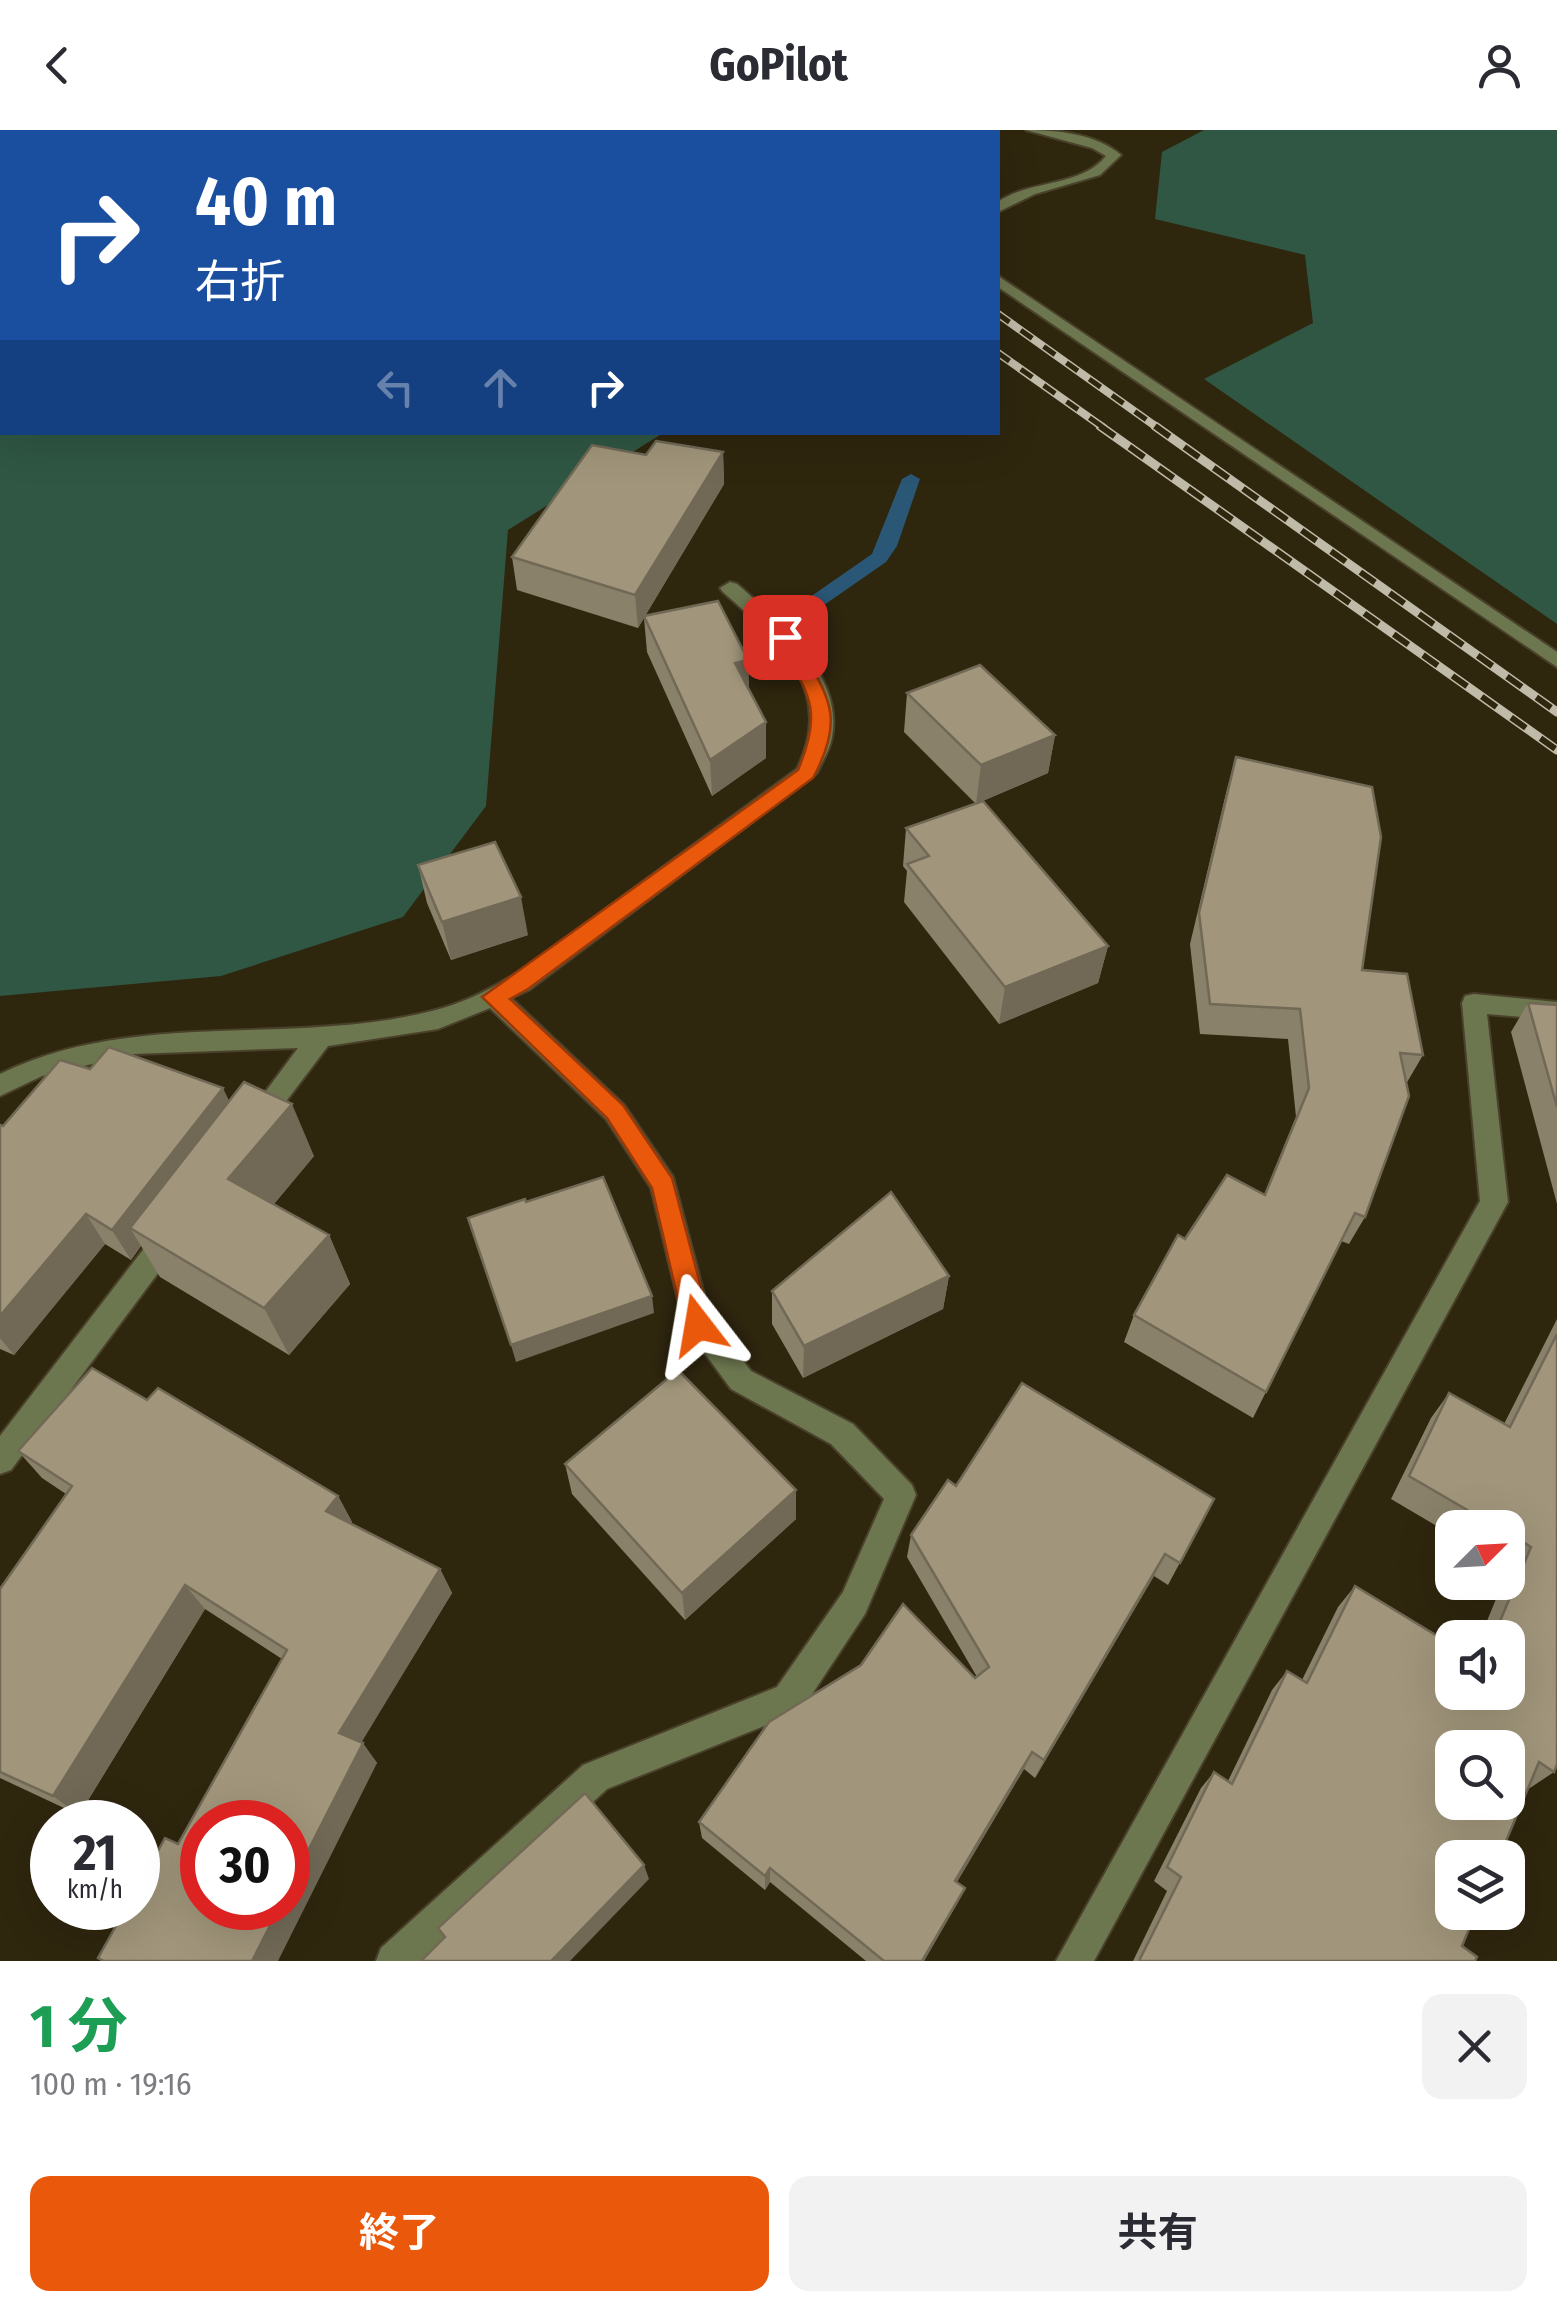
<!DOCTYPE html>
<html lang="ja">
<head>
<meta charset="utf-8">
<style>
  body { margin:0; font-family:"Fira Sans Condensed","Noto Sans JP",sans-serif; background:#f2f2f3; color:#2b2b33; height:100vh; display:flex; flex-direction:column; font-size:38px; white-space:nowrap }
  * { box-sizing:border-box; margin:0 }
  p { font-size:32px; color:#7c7c81 }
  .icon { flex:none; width:55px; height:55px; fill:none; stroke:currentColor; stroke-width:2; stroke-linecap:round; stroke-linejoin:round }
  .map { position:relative; height:1831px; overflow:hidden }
  .side { display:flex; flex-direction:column; background:#fff; flex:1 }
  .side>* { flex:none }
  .banner { position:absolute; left:0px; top:0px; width:1000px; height:305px; box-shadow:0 10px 40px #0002; background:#1a4fa0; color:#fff; overflow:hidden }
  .needle { width:65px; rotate:66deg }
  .buttons { position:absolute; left:1435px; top:1380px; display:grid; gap:20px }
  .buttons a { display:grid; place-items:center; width:90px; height:90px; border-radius:20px; background:#fff; box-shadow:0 10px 40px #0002; font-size:50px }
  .speed { position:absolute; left:30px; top:1670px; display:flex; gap:20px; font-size:50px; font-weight:700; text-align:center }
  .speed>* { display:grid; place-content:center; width:130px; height:130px; border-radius:50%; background:#fff; box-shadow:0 10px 40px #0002; line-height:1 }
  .speed small { font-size:25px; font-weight:400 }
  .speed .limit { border:15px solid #d22; background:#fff; color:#111 }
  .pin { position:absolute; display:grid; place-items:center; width:85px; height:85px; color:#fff; margin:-42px; border-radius:20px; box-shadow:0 5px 15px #0006 }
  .me { position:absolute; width:110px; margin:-55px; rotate:346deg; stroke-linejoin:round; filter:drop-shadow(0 0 8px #0008) }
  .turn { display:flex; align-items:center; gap:35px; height:210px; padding:0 30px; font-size:45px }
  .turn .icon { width:130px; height:130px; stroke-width:2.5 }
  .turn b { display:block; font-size:70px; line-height:85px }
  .lanes { display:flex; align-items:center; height:95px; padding:0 30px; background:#0003; justify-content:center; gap:50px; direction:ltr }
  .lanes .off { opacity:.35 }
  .round { display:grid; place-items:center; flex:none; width:105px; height:105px; border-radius:20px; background:#f2f2f3 }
  .headline { display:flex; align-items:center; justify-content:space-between; height:170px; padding:0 30px }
  h1 { font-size:60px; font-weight:700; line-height:75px; color:#1e9e55 }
  .primary-button { display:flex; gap:20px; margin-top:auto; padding:20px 30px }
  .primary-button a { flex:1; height:115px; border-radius:20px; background:#ea580c; color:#fff; font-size:40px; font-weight:700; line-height:115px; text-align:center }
  .primary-button a+a { background:#f2f2f3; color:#2b2b33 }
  header { display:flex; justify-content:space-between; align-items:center; height:130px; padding:0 30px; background:#fff; font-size:45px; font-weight:700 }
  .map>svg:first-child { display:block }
  .green { fill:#2f5743 }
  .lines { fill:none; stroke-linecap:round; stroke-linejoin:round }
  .stream { fill:#2b5776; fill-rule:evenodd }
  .minor-casing { stroke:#4a412b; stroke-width:4 }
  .minor { fill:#6d774f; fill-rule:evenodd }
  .rail-far1-casing { stroke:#c0baa9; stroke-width:8 }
  .rail-casing { stroke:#c0baa9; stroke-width:9 }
  .rail-far1 { stroke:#2f260e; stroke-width:5; stroke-dasharray:14; stroke-linecap:butt }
  .rail { stroke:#2f260e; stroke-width:6; stroke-dasharray:18; stroke-linecap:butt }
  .wall { fill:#8a816a }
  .shaded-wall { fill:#716956 }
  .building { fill:#a1967b; stroke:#716956; stroke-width:2.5; fill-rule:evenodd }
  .route { fill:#ea580c; stroke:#983908; stroke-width:2.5 }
</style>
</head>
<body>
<header><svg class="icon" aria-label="back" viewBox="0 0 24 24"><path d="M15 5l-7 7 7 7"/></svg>GoPilot<svg class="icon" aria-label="person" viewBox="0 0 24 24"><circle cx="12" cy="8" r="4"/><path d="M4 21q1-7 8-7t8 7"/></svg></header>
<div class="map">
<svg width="1557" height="1831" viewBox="0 0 1557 1831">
  <rect width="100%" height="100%" fill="#2f260e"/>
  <g class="green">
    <polygon points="0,0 973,0 974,2 2,2 2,302 663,303 508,400 486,676 403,787 221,846 0,866"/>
    <polygon points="1204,0 1557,0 1557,494 1204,249 1313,193 1305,125 1155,89 1162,22"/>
  </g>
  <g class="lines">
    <polygon class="stream" points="911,344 920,349 897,416 886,432 791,498 777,498 777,490 872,424 902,349"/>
    <g class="minor-casing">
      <g id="minor">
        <path d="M1026,0C1057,0 1097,4 1121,25L1100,45L1035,64L998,82V72C1030,49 1080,58 1106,26L1092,18Z"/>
        <polygon points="998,146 1557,522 1557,537 998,157"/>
        <path d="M730,452L737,454C778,490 844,545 832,607C830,620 822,632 817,643L529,860L511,868L624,975L673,1047L711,1190L751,1241L853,1294L912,1355L916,1365L865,1484L801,1581L607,1659L421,1831H376L381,1818L583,1635L777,1557L843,1462L884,1369L831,1314L731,1259L684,1195L651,1058L606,989L490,878L438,899L328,916L265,999L256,1003L247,999L243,992L298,918L133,924L42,946L0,966V944C135,878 290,917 432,881C498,865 554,817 607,778C671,731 734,685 797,639C837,560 778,511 723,462L720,458Z"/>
        <polygon points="1474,864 1557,872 1557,890 1487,884 1508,1072 1094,1831 1056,1831 1480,1071 1462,873 1465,866"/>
        <polygon points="169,1095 179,1099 183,1107 179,1115 11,1340 0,1344 0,1306 159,1099"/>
      </g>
    </g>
    <use href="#minor" class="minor"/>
    <g class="rail-far1-casing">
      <g id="rail-far1">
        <polyline points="998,184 1158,298"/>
        <polyline points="998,223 1104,298"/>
      </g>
    </g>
    <g class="rail-casing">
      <g id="rail">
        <polyline points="1100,296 1557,620"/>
        <polyline points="1155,296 1557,582"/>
      </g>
    </g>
    <use href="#rail-far1" class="rail-far1"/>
    <use href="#rail" class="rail"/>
  </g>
  <g class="wall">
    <polygon points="723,322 724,354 645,486 748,530 749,559 766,628 712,666 647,522 644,488 638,498 517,460 512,427 646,325"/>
    <polygon points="907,563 1055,605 1048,643 980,672 1108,816 1098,853 999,894 904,772 907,741 903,736 906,698 976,674 904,602"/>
    <polygon points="1236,627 1362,840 1423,925 1406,954 1365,1087 1349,1114 1341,1111 1253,1288 1124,1212 1134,1185 1185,1109 1264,1065 1296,987 1288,909 1200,904 1190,814 1227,659"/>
    <polygon points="418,735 528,805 451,830 427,773"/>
    <polygon points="1528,873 1557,875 1557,1074 1511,902"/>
    <polygon points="90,939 229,971 314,1026 274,1074 329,1105 350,1154 289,1225 160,1147 141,1116 131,1130 105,1114 14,1225 0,1219 0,995 3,996"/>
    <polygon points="949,1146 943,1179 803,1248 772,1194 772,1161"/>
    <polygon points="1557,1189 1557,1634 1554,1642 1530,1658 1528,1657 1462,1816 1475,1831 1133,1831 1167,1761 1154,1751 1201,1658 1214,1642 1228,1651 1272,1560 1287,1541 1302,1550 1338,1477 1355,1456 1452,1562 1508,1508 1480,1508 1503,1452 1508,1452 1509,1438 1508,1437 1508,1398 1452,1398 1452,1405 1391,1369 1431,1288 1449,1263 1504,1294"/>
    <polygon points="147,1270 338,1366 352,1392 351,1393 440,1439 452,1463 361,1612 377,1633 178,1714 282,1529 205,1479 79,1685 0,1648 0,1459 66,1364 42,1348 18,1321"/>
    <polygon points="565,1334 796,1360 796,1389 685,1490 572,1364"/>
    <polygon points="956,1356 1214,1369 1168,1455 1154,1446 1035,1648 1024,1639 957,1752 958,1772 924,1831 866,1831 770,1752 765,1760 702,1708 699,1692 977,1547 907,1427 911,1405"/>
  </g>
  <g class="shaded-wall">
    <polygon points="723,322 724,354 638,498 635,465"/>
    <polygon points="748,530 749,566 735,533"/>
    <polygon points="766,592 766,628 712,666 710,630"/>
    <polygon points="1055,605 1048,643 976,674 981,635"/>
    <polygon points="521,767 528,805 451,830 442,792"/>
    <polygon points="1108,816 1098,853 999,894 1005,857"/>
    <polygon points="223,958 238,990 130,1098 141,1116 131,1130 112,1100"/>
    <polygon points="292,974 314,1026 253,1099 228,1049"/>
    <polygon points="86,1084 105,1114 14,1225 0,1208 0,1186"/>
    <polygon points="329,1105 350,1154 289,1225 264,1178"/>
    <polygon points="949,1146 943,1179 803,1248 804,1216"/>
    <polygon points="652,1166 654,1183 516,1232 511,1215"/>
    <polygon points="796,1360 796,1389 685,1490 682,1463"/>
    <polygon points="338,1366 352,1392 341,1407 326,1381"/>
    <polygon points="1165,1424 1154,1446 1035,1648 1044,1630"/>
    <polygon points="440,1439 452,1463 355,1623 339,1603"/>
    <polygon points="185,1455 205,1479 79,1685 53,1666"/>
    <polygon points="363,1613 377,1633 278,1831 252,1831 279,1778 288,1778 288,1760"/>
    <polygon points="1032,1622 1024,1639 949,1765 955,1751"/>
    <polygon points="644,1735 649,1749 570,1831 551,1831"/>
    <polygon points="770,1738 770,1752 765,1760 765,1746"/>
    <polygon points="965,1758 958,1772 924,1831 922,1831"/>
  </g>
  <g class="building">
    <polygon points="656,311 723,322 635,465 512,427 592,315 646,325"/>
    <polygon points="718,471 748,530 735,533 766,592 710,630 644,486"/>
    <polygon points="980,535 1055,605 981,635 907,563"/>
    <polygon points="1236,627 1372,657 1381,707 1362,840 1407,844 1423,925 1400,923 1409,966 1365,1087 1355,1083 1266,1262 1134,1185 1178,1105 1185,1109 1227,1045 1265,1065 1309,958 1300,879 1210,874 1199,783"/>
    <polygon points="983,671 1108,816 1005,857 907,734 929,726 906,698"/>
    <polygon points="495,712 521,767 442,792 418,735"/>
    <polygon points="1528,873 1557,875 1557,977"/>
    <polygon points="109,917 223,958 112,1100 86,1084 0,1186 0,995 3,996 60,930 90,939"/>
    <polygon points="244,952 292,974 228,1049 329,1105 264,1178 130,1098"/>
    <polygon points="603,1047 652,1166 511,1215 468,1088 525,1069 526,1072"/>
    <polygon points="891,1062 949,1146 804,1216 772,1161"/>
    <path d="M1557,1204V1634L1554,1642L1539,1632L1499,1728H1452V1782H1476L1462,1816L1477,1827L1475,1831H1139L1181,1747L1167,1737L1214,1642L1232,1654L1287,1541L1307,1553L1355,1456L1452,1515V1562H1508V1508H1493L1531,1417L1508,1403V1398H1498L1409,1346L1449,1263L1510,1297ZM1452,1618H1508V1672H1452Z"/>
    <polygon points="92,1238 147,1270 158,1258 338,1366 326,1381 440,1439 339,1603 363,1613 288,1760 288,1692 202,1692 202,1778 279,1778 252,1831 104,1831 98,1828 126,1778 138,1778 138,1757 165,1708 178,1714 287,1520 185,1455 53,1666 0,1642 0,1459 72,1356 18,1321"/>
    <polygon points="678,1240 796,1360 682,1463 565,1334"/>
    <polygon points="1022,1253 1214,1369 1180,1433 1165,1424 1044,1630 1032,1622 955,1751 965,1758 922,1831 884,1831 770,1738 765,1746 699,1692 769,1592 861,1535 903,1474 975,1548 989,1537 911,1405 948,1350 956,1356"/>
    <polygon points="585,1663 644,1735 551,1831 421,1831 445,1807 438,1798"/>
  </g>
  <path class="route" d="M785,502L794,507C826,564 848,584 813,648L528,859L510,869L623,975L672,1048L711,1195L707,1203L698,1207L688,1203L684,1195L652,1058L607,988L482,867L798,640C825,576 807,563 776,507Z"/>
</svg>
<div class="buttons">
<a><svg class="needle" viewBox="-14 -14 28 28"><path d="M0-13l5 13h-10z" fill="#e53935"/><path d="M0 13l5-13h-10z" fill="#7c7c81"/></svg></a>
<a><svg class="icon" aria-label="sound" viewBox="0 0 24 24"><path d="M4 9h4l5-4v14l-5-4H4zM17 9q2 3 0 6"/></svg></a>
<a><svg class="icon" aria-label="search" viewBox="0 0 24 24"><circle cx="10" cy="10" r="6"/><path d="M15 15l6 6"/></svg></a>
<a><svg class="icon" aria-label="layers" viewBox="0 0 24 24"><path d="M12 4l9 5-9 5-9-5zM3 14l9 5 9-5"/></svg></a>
</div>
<div class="speed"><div>21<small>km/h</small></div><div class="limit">30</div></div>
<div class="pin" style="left:785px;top:507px;background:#d93025"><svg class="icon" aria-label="arrive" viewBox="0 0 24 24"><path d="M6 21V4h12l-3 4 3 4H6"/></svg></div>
<svg class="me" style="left:698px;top:1195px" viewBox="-20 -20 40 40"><path d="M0-17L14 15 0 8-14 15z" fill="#ea580c" stroke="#fff" stroke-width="4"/></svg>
<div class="banner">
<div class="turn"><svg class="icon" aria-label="right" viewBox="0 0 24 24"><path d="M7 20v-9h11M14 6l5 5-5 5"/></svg><div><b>40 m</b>右折</div></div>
<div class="lanes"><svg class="icon off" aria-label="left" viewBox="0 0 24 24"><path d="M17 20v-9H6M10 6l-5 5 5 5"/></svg><svg class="icon off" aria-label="ahead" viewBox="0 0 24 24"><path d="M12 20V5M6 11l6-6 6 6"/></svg><svg class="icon" aria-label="right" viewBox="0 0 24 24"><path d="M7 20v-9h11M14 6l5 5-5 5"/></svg></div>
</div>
</div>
<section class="side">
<div class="headline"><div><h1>1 分</h1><p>100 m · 19:16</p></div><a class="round"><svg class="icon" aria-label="close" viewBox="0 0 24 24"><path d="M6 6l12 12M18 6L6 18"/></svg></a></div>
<div class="primary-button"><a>終了</a><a>共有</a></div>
</section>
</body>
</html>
